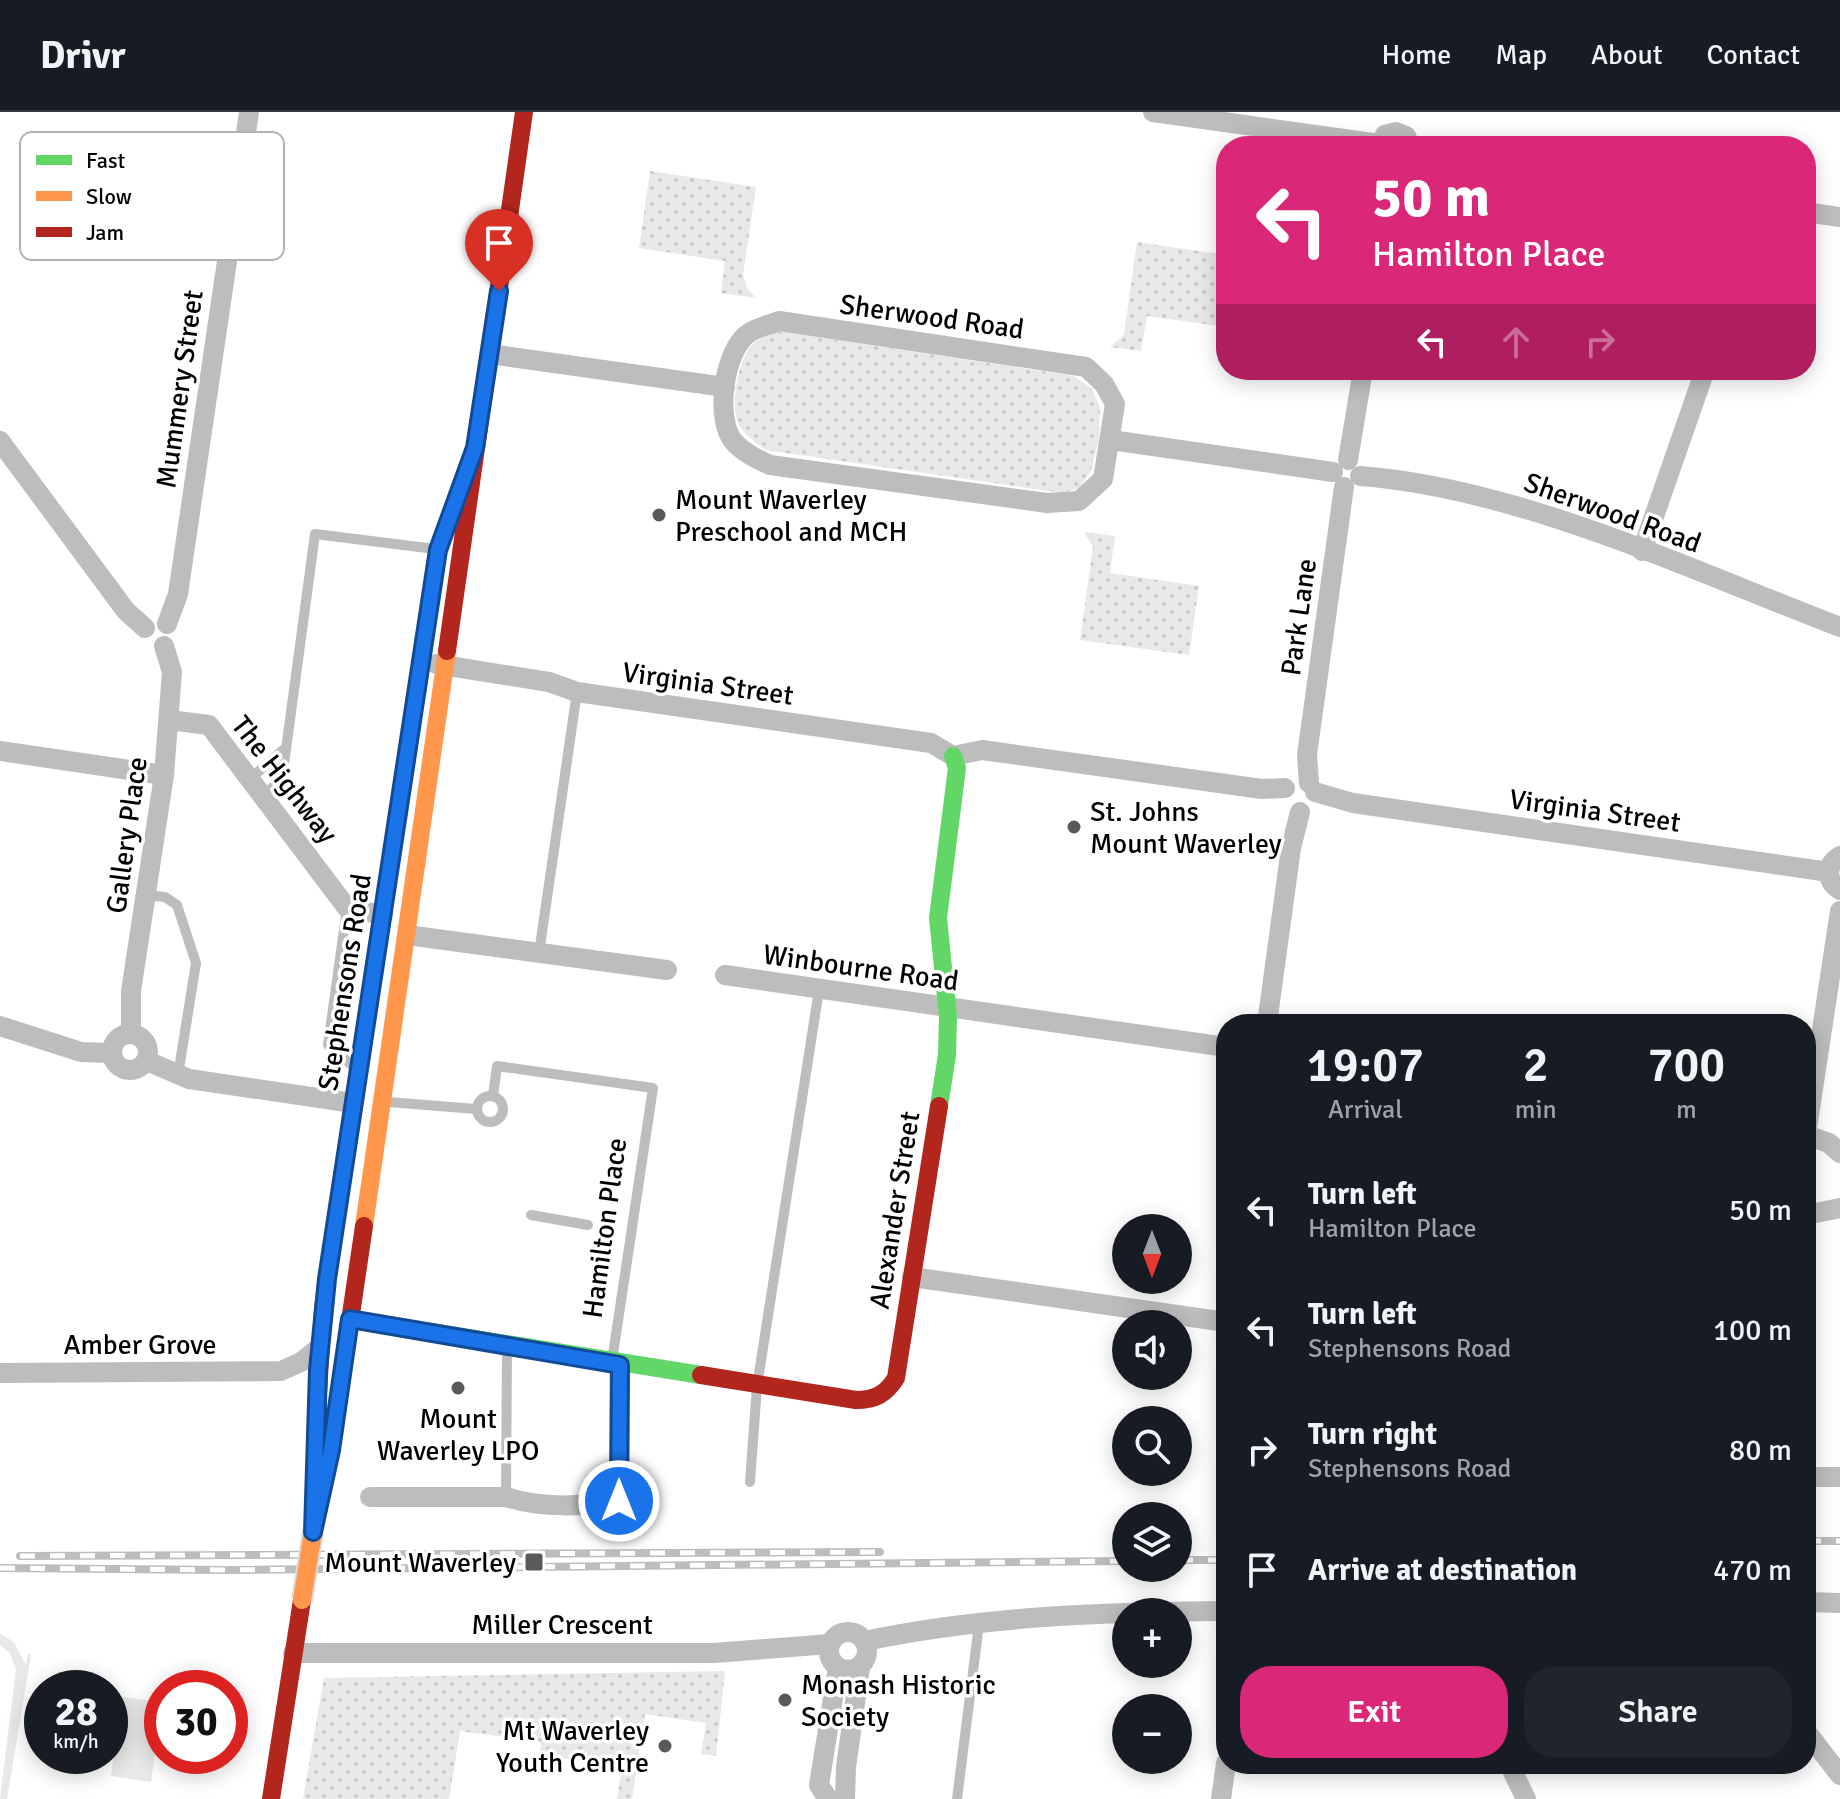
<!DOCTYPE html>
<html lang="en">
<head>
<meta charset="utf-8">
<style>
  body { margin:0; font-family:Signika,sans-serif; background:#20242c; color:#f1f3f6; height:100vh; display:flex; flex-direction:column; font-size:30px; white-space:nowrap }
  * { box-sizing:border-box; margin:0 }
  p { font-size:26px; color:#9ea1a6 }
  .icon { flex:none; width:44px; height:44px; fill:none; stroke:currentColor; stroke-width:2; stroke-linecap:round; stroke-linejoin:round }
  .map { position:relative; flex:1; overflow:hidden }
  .side { position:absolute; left:1216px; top:902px; width:600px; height:760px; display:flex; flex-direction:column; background:#171b24; border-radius:32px; box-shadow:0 4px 20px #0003 }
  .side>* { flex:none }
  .hud { position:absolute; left:1216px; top:24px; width:600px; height:244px; border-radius:32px; box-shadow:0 4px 20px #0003; background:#db2777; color:#fff; overflow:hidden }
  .needle { width:52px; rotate:180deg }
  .fabs { position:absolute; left:1112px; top:1102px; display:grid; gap:16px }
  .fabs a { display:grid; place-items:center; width:80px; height:80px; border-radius:50%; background:#171b24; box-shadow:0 4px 20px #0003; font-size:40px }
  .speed { position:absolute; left:24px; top:1558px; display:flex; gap:16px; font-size:40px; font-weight:700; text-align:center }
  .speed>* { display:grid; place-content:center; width:104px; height:104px; border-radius:50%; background:#171b24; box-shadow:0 4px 20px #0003; line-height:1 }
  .speed small { font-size:20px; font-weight:400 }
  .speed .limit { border:12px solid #d22; background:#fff; color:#111 }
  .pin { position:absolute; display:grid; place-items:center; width:68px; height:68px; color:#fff; margin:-82px -34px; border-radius:50% 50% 50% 0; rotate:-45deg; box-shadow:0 0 8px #0007 }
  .pin .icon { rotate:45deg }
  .me { position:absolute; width:88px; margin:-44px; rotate:0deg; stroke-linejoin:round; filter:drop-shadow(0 0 6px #0008) }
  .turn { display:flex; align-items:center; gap:28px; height:168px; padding:0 24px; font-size:36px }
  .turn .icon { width:104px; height:104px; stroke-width:2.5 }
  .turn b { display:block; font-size:56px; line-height:68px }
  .lanes { display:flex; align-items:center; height:76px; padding:0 24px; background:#0003; justify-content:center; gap:40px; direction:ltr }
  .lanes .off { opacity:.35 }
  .eta { display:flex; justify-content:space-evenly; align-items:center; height:136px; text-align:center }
  .eta b { font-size:48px; font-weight:600; line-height:56px }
  .primary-button { display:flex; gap:16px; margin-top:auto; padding:16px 24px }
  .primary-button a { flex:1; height:92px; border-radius:32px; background:#db2777; color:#fff; font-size:32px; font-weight:600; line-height:92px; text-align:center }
  .primary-button a+a { background:#20242c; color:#f1f3f6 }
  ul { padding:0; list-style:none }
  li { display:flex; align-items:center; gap:24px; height:120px; padding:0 24px }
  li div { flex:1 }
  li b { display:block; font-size:30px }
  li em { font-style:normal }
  header { display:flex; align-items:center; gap:48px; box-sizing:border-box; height:112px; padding:0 40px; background:#171b24; border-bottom:2px solid #363941 }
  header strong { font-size:38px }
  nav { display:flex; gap:44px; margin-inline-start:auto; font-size:28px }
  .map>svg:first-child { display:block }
  .grass { fill:url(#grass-dots) }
  .pitch { fill:#e8e8e8 }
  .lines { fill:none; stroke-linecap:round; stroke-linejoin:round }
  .lane { stroke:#bdbdbd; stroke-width:10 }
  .street { stroke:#bdbdbd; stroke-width:20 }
  .fast { stroke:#63d668; stroke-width:18 }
  .slow { stroke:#ff974d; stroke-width:18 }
  .jam { stroke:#b3261e; stroke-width:18 }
  .rail-casing { stroke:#bdbdbd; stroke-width:8 }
  .rail { stroke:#fff; stroke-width:5; stroke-dasharray:15; stroke-linecap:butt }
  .slow-bridge-casing { stroke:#dbdbdb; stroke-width:22; stroke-linecap:butt }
  .slow-bridge { stroke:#ff974d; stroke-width:18 }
  .route-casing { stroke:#114b97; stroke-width:20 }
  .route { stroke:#1a73e8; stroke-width:14 }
  .poi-dot { fill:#595959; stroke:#fff; stroke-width:3 }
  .labels { text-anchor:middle; stroke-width:7; stroke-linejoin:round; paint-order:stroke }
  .street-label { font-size:28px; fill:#000; stroke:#fff }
  .poi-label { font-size:28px; fill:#000; stroke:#fff; text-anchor:start }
  .key { fill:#fff; stroke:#b2b2b2; stroke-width:2 }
  .key-label { font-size:22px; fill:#000 }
</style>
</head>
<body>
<header>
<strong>Drivr</strong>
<nav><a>Home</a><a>Map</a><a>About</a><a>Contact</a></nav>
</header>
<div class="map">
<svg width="1840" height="1687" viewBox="0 0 1840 1687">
  <defs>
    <pattern id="grass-dots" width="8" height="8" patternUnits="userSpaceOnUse" patternTransform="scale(2)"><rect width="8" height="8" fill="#e8e8e8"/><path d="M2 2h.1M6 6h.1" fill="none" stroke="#c5c5c5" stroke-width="1.8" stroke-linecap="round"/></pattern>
  </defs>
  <rect width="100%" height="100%" fill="#fff"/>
  <g class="grass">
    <polygon points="650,59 756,75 743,163 747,176 756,186 721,181 725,149 639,136"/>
    <polygon points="1137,130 1226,143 1226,215 1147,204 1141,239 1110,235 1124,223"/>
    <path d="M777,219L1074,264L1092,277L1100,296L1099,326L1091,359L1079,376L1063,381L765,338C754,329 739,319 736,305C732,285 739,245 754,231C760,226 770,223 777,219Z"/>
    <polygon points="1084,420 1115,424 1110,461 1199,474 1189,543 1080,528 1093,435"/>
    <polygon points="725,1559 716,1644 701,1642 706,1611 645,1602 632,1687 617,1687 622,1655 540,1643 541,1630 460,1619 449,1687 303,1687 324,1566"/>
  </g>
  <g class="pitch">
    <polygon points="0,1522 14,1530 26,1553 28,1542 31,1543 7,1687 0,1687 16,1557 10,1541 0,1533"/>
    <polygon points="122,1585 162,1590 151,1670 111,1664"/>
  </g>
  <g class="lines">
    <g class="lane">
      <polyline points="250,667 283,638"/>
      <polyline points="263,684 282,667 315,422 435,437"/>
      <polyline points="146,783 165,785 177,793 196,851 178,963"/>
      <polyline points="347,796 328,933 354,955"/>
      <polyline points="539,841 577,580"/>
      <circle cx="490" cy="997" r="13"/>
      <polyline points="493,984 497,954 653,976 612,1249"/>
      <polyline points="388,990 476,997"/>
      <polyline points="531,1103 588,1113"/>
      <polyline points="750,1370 757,1274 819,878"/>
      <polyline points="506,1385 507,1236"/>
      <polyline points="957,1687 979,1512"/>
    </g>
    <g class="street">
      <polyline points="1153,0 1380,32"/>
      <polyline points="1380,34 1385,23 1396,20 1406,24 1410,34"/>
      <polyline points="1806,100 1840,105"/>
      <path d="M779,209L1086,255L1104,272L1115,292L1103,367L1079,389L1047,391L770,353C757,347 744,341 734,330C714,307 724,237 749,221C757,215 770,213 779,209Z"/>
      <polyline points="490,242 725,275"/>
      <polyline points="1111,328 1333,360"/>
      <polyline points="0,329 126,499 145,516"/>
      <polyline points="1348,348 1363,258"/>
      <path d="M1360,364C1519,376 1691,458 1840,515"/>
      <polyline points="1642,439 1705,258"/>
      <polyline points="167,512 178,482 249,0"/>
      <polyline points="436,552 549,570 577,580 931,631 953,644 982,638 1262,677 1285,676"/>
      <polyline points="169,608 209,613 347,796 383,803"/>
      <polyline points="0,639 164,663"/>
      <polyline points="1309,671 1307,643 1344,375"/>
      <polyline points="1315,680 1353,691 1829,760"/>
      <path d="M1840,744C1825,753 1826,769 1840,778"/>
      <polyline points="1840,799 1806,1023 1829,1031 1840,1041"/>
      <polyline points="407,823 667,858"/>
      <polyline points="725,863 1226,935"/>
      <polyline points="1267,912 1291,736 1300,700"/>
      <polyline points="0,914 81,940 111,941"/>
      <polyline points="131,921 131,879 164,663 172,560 164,534"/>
      <circle cx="130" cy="940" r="18"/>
      <polyline points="147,949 189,967 353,991"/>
      <polyline points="1806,1103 1840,1096"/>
      <polyline points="912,1165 1226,1210"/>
      <polyline points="0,1261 281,1259 301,1250 320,1235"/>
      <polyline points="1806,1365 1840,1365"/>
      <path d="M370,1385H506C542,1397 582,1394 619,1389L620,1253"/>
      <polyline points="1806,1490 1840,1491"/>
      <circle cx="848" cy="1539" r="19"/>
      <path d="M865,1529C984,1504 1105,1500 1226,1499"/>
      <polyline points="293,1541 714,1541 830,1532"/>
      <polyline points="1806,1619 1840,1663"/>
      <polyline points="1509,1652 1526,1687"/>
      <polyline points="828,1687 819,1673 838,1555"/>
      <polyline points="845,1687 846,1655 860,1555"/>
      <polyline points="1221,1687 1226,1651"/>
    </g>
    <g class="fast">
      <polyline points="939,994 947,943 948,905 938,806 957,656 953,644"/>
      <polyline points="351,1009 418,570"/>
      <polyline points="350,1207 701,1263"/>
    </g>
    <polyline class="slow" points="364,1114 447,539"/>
    <g class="jam">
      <polyline points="447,539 524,0"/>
      <polyline points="418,570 438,438 455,391"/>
      <path d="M701,1263L856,1288C875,1288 886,1282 896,1266L939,994"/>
      <polyline points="316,1316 323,1196 351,1009"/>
      <polyline points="313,1420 331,1338 364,1114"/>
      <polyline points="271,1687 302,1488"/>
    </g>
    <g class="rail-casing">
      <g id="rail">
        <polyline points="1806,1429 1840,1429"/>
        <polyline points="20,1444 880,1440"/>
        <polyline points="1178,1448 1226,1448"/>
        <polyline points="0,1456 225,1458 1126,1449"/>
      </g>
    </g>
    <use href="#rail" class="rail"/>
    <g class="slow-bridge-casing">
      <polyline id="slow-bridge" points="302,1488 313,1420"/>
    </g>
    <use href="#slow-bridge" class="slow-bridge"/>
  </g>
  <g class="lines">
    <g class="route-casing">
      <polyline id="route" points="499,179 475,336 438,438 327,1167 318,1258 313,1420 331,1338 350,1207 620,1253 619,1389"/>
    </g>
    <use href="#route" class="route"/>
  </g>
  <g class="poi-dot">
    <circle cx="659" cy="403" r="8"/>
    <circle cx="1074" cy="715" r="8"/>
    <circle cx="458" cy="1276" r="8"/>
    <rect x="524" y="1440" width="20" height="20" rx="4"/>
    <circle cx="785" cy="1588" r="8"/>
    <circle cx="665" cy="1634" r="8"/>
  </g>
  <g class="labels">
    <g class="street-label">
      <text transform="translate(932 204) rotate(8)" y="10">Sherwood Road</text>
      <text transform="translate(179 277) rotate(-82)" y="10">Mummery Street</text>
      <text transform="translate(1613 400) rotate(20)" y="10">Sherwood Road</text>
      <text transform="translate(1298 505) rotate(-82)" y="10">Park Lane</text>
      <text transform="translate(708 571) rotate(8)" y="10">Virginia Street</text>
      <text transform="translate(285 667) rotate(52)" y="10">The Highway</text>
      <text transform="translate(1595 698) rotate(8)" y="10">Virginia Street</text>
      <text transform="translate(126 723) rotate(-82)" y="10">Gallery Place</text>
      <text transform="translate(861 855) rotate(8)" y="10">Winbourne Road</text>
      <text transform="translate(344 870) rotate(-81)" y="10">Stephensons Road</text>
      <text transform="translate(894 1098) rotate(-81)" y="10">Alexander Street</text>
      <text transform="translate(604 1116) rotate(-82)" y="10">Hamilton Place</text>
      <text x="140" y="1242">Amber Grove</text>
      <text x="562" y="1522">Miller Crescent</text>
    </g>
    <g class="poi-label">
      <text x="675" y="397">Mount Waverley<tspan x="675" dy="32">Preschool and MCH</tspan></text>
      <text x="1090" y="709">St. Johns<tspan x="1090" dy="32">Mount Waverley</tspan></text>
      <text x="458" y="1316" text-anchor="middle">Mount<tspan x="458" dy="32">Waverley LPO</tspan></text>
      <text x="516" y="1460" text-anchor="end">Mount Waverley</text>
      <text x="801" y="1582">Monash Historic<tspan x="801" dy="32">Society</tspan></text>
      <text x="649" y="1628" text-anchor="end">Mt Waverley<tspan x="649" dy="32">Youth Centre</tspan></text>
    </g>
  </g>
  <rect x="20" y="20" width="264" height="128" rx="12" class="key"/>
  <rect x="36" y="43" width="36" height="10" fill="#63d668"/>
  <rect x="36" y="79" width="36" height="10" fill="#ff974d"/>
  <rect x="36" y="115" width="36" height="10" fill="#b3261e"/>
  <g class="key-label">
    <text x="86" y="56">Fast</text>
    <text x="86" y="92">Slow</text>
    <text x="86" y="128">Jam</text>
  </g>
</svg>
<div class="fabs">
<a><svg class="needle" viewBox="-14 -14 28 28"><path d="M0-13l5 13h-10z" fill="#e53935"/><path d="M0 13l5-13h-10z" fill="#9ea1a6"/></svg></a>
<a><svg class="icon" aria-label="sound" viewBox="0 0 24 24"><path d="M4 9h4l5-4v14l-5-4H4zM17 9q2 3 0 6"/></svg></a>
<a><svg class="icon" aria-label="search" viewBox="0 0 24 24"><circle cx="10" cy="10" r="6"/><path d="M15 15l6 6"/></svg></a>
<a><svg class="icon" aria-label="layers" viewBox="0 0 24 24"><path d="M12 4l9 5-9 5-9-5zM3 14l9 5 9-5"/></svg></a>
<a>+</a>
<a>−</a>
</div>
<div class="speed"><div>28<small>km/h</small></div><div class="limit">30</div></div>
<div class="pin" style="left:499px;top:179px;background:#d93025"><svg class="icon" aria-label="arrive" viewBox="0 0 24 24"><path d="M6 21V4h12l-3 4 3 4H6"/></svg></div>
<svg class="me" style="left:619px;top:1389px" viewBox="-20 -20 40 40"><circle r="17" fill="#1a73e8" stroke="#fff" stroke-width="3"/><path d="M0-11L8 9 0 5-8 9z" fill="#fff"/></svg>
<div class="hud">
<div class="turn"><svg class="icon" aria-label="left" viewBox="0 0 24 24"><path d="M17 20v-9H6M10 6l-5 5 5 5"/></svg><div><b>50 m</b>Hamilton Place</div></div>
<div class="lanes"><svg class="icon" aria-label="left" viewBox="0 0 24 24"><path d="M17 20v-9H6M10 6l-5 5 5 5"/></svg><svg class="icon off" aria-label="ahead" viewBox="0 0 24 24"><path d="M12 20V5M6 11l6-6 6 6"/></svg><svg class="icon off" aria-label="right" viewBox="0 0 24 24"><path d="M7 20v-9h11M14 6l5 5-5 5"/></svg></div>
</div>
<section class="side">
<div class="eta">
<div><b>19:07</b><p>Arrival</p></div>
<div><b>2</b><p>min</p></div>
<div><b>700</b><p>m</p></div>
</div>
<ul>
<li><svg class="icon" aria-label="left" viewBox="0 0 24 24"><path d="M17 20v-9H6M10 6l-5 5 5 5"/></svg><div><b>Turn left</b><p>Hamilton Place</p></div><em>50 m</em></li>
<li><svg class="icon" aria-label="left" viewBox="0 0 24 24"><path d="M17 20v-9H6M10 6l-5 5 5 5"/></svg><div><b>Turn left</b><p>Stephensons Road</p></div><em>100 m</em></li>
<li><svg class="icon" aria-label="right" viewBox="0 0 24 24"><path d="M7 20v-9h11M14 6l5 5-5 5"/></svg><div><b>Turn right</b><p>Stephensons Road</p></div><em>80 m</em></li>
<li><svg class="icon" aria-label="arrive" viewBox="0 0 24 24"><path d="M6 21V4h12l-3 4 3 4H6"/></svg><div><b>Arrive at destination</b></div><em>470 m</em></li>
</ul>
<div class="primary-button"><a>Exit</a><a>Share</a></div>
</section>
</div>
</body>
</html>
